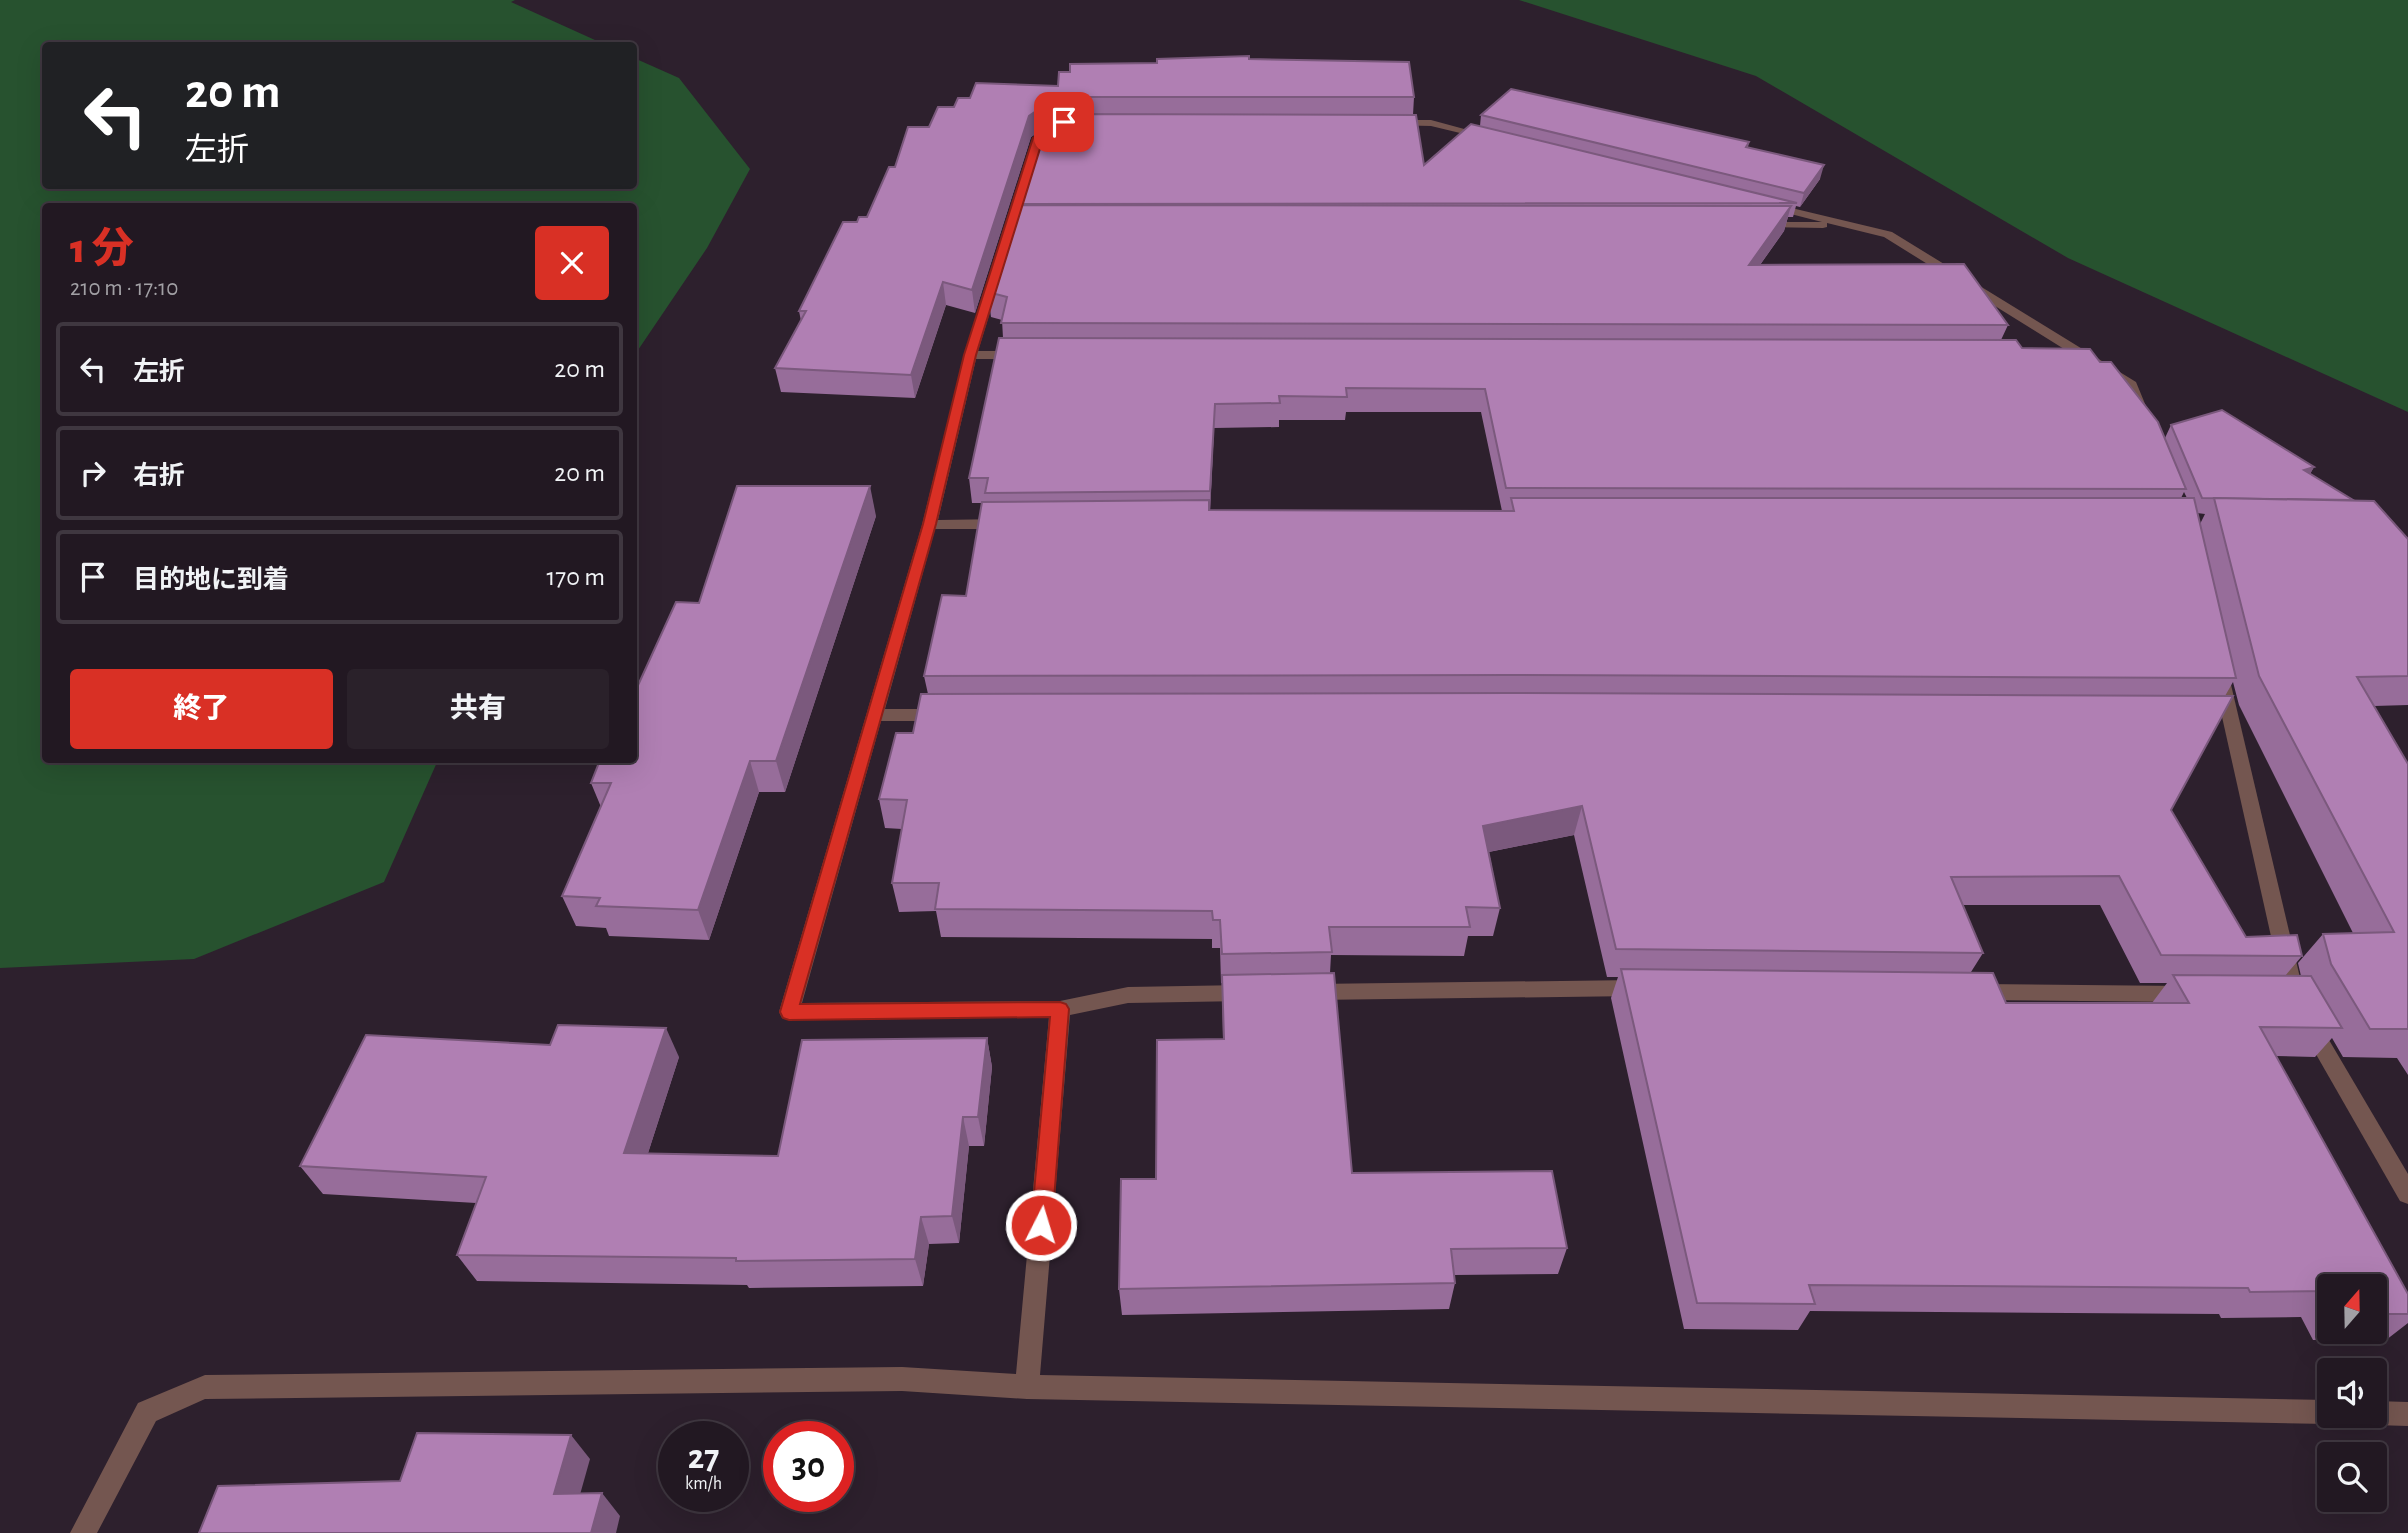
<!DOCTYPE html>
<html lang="ja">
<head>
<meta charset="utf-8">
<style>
  body { margin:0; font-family:"Alegreya Sans","Noto Sans JP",sans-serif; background:#2a212a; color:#f1f3f6; height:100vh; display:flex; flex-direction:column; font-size:26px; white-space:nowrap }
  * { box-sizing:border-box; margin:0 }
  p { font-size:23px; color:#a2a0a5 }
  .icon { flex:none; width:38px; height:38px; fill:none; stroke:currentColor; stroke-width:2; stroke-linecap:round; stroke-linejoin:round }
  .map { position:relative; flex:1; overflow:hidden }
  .sheet { position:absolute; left:42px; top:203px; width:595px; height:560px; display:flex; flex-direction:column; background:#221822; border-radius:7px; box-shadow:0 7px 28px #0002,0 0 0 2px #3f3740 }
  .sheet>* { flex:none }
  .top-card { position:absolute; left:42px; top:42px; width:595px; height:147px; border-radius:7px; box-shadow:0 7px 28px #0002,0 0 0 2px #3f3740; background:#202124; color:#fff; overflow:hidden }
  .needle { width:46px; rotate:20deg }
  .fabs { position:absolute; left:2317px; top:1274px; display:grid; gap:14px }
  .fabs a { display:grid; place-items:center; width:70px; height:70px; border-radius:7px; background:#221822; box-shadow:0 7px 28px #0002,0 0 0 2px #3f3740; font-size:35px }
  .speed { position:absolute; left:658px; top:1421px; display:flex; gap:14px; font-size:35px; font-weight:700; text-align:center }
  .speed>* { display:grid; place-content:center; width:91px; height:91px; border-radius:50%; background:#221822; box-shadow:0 7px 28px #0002,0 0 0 2px #3f3740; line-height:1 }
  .speed small { font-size:18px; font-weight:400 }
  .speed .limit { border:10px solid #d22; background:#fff; color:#111 }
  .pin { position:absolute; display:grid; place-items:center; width:60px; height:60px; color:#fff; margin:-30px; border-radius:14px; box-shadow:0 4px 10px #0006 }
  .me { position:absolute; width:77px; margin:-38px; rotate:5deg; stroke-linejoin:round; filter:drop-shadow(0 0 5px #0008) }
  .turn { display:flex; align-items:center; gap:24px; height:147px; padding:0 28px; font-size:32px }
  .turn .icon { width:91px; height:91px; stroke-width:2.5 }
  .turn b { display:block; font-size:49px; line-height:60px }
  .round { display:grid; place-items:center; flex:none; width:74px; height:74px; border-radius:7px; background:#2a212a }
  .overview { display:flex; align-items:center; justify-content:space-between; height:119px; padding:0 28px }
  h1 { font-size:42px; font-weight:800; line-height:52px; color:#d93025 }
  .action { display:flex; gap:14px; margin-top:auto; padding:14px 28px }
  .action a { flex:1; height:80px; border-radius:7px; background:#d93025; color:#fff; font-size:28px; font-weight:800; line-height:80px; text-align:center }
  .action a+a { background:#2a212a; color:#f1f3f6 }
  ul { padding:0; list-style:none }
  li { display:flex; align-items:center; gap:21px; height:94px; margin:0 14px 10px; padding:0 14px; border:4px solid #3f3740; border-radius:7px }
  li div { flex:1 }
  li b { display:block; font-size:26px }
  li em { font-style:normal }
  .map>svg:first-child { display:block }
  .green { fill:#27522f }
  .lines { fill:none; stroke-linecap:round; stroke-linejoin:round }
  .minor { fill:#745650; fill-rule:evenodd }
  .wall { fill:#976d9a; fill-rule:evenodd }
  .shaded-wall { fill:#7b597d }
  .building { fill:#b07fb3; stroke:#7b597d; stroke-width:2 }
  .route { fill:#d93025; stroke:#8d1f18; stroke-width:2 }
</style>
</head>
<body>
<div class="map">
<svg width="2408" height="1533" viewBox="0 0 2408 1533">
  <rect width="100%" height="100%" fill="#2d202d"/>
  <g class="green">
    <polygon points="0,0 515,0 511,2 606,45 46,46 46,186 634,186 634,58 679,78 750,169 707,248 634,356 634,206 46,206 46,760 438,760 384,882 194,959 0,968"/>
    <polygon points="1519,0 2408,0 2408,412 2068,258 1756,76"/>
  </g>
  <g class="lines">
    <g class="minor">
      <polygon points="1393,120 1431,120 1490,136 1485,139 1431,126 1389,125 1388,123"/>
      <polygon points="1057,122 1066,124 1043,140 1017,227 1007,229 1005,227 1033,138"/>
      <polygon points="1771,203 1892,232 2136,382 2148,411 2141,415 2136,414 2125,387 1884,237 1827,223 1827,227 1823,228 1760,227 1760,223 1764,222 1822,222 1767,208 1767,204"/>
      <polygon points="996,269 1002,273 978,351 1019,351 1025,355 1019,359 976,359 938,520 1003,519 1010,524 1003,529 935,529 885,709 938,709 946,715 938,721 881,721 802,1003 1060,1001 1128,987 1244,985 1251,987 1254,993 1251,999 1244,1001 1128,1003 1070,1015 1040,1375 2329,1400 2329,1416 2340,1416 2338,1421 2329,1424 1027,1399 902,1391 205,1399 156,1421 97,1533 70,1533 138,1403 205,1375 902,1367 1016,1374 1049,1017 789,1020 782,1018 779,1012 922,525 964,355 990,273"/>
      <polygon points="2220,666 2228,672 2305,999 2302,1005 2295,1007 2288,1005 2285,999 2212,672"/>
      <polygon points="1636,980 1643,982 1646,988 1643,994 1636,996 1314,1000 1307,998 1304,992 1307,986 1314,984"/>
      <polygon points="1979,984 2182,986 2189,988 2192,994 2189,1000 2182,1002 1979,1000 1972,998 1969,992 1972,986"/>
      <polygon points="2312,1020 2319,1023 2408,1174 2408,1204 2400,1201 2305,1035 2302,1029 2305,1023"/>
      <polygon points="2375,1401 2408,1402 2408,1426 2375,1425 2366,1422 2364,1416 2375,1416"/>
    </g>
  </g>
  <g class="wall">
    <path d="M1249,59L1414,97L1413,115L1424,165L1480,126L1481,115L1749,142L1748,147L1820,179L1800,207L1796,206L1793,217H1788L1784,231L1760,265L2008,325L2001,340L2022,348L2100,362L2165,438L2171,425L2314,467L2310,474L2408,539V705L2374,706L2408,764V1075L2397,1058L2343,1057L2332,1038L2315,1057L2276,1056L2408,1294V1323L2386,1340H2313L2301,1317L2221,1318L2219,1314L1810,1311L1798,1330L1684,1329L1611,998L1618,977H1607L1574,835L1489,852L1500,908L1493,936H1468L1464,956L1331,955L1330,973L1352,1173L1567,1248L1558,1274L1454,1275L1455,1283L1449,1309L1122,1315L1119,1289L1156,1179L1223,1039L1222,983H1221L1220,948H1212V939L941,937L936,911L899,912L892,883L902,829L885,828L879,799L913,733L928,694L924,676L966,596L982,503H972L969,478L1003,338L1002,320L991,317L988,292L1020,204L1060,118L1031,137L975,313L946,305L915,398L781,392L775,368L801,321L799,311L857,222L867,217L895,167L929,127L954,107L970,98L1058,86L1070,72L1157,63ZM1346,412H1481L1502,511L1210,510L1214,428L1279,427V420H1345ZM2184,492L2187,498H2181ZM2197,513L2205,514L2200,524ZM2233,682L2239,705L2353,933L2323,934L2298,963L2301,976H2285L2302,956L2246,937L2171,810L2225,696ZM1963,905H2100L2140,983H2167L2152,1003H2006L1971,972L1983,953ZM2329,1286H2375V1332H2329Z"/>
    <polygon points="876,516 785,792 759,792 709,940 609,936 606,928 576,926 562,896 601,807 591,783 699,603"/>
    <polygon points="987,1038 992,1067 984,1146 969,1146 959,1243 929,1244 923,1286 749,1288 747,1285 477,1281 457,1255 476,1203 323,1194 300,1166 679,1057 648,1153 778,1156"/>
  </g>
  <g class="shaded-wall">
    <polygon points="1057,97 1059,118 1031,137 975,313 972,290 1029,116"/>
    <polygon points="1824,165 1820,179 1800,207 1804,193"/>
    <polygon points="1791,206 1784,231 1742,290 1749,265"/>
    <polygon points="943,282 946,305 915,398 911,375"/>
    <polygon points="1215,404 1214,428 1210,515 1210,491"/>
    <polygon points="2314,467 2305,482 2304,470"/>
    <polygon points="870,486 876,516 785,792 776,761"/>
    <polygon points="750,761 759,792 709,940 698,910"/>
    <polygon points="1582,806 1574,835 1478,854 1483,826"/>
    <polygon points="666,1028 679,1057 639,1181 624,1153"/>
    <polygon points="987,1038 992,1067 984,1146 978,1117"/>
    <polygon points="963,1117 969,1146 959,1243 952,1216"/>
    <polygon points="921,1217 929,1244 923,1286 915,1259"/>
    <polygon points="571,1435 590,1459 574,1516 554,1494"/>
    <polygon points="602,1493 620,1516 616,1533 591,1533"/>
  </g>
  <g class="building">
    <polygon points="1249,56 1249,59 1409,62 1414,97 1057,97 1029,116 972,290 943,282 911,375 775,368 806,311 799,311 843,222 857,222 859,217 867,217 889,167 895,167 908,127 929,127 938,107 954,107 958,98 970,98 976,83 1058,86 1059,72 1070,72 1070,64 1157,63 1157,59"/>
    <polygon points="1511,89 1749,142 1746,147 1824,165 1804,193 1481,115"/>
    <polygon points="1066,114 1416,115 1424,165 1471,124 1797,203 1020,204 1044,128"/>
    <polygon points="1016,205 1791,206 1749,265 1964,264 2008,325 1001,323 1007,297 988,292"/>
    <polygon points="999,338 2016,340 2022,348 2090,349 2100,362 2111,362 2158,422 2186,489 1506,488 1485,389 1346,388 1347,397 1279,396 1280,403 1215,404 1210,491 985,493 988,478 969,478"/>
    <polygon points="2222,410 2314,467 2304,470 2353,500 2202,498 2171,425"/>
    <polygon points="737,486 870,486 776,761 750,761 698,910 596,906 600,898 562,896 611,783 591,783 600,760 634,760 634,694 676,602 699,603"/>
    <polygon points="1511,498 2194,498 2236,678 1513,675 924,676 942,595 966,596 982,502 1209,500 1209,510 1514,511"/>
    <polygon points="2214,498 2374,501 2408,539 2408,676 2357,677 2408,764 2408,1029 2370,1029 2331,964 2323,934 2394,932 2259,676"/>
    <polygon points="1513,693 2233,696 2171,810 2246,937 2297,935 2302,956 2161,955 2119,876 1951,877 1983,953 1616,949 1582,806 1483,826 1500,908 1466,907 1470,927 1329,927 1332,952 1222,954 1220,920 1213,920 1212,911 935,909 939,883 892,883 907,800 879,799 896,733 913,733 921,694"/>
    <polygon points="1621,969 1993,973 2006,1003 2189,1003 2173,975 2311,976 2342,1028 2260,1027 2408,1294 2408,1314 2375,1314 2375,1286 2329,1286 2329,1291 2250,1292 2248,1288 1809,1285 1815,1304 1697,1303"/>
    <polygon points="1334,973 1352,1173 1552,1171 1567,1248 1451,1249 1455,1283 1119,1289 1121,1179 1156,1179 1157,1040 1224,1039 1222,975"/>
    <polygon points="558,1025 666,1028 624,1153 778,1156 802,1040 987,1038 978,1117 963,1117 952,1216 921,1217 915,1259 736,1261 736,1258 457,1255 486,1177 300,1166 366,1035 550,1045"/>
    <polygon points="417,1433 571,1435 554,1494 602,1493 591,1533 199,1533 218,1486 400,1481"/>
  </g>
  <polygon class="route" points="1064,119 1068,122 1067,124 1043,139 976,355 936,524 800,1004 1060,1002 1066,1004 1069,1009 1052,1225 1049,1232 1041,1235 1034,1232 1031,1225 1050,1017 789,1020 783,1018 780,1012 923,524 964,355 1033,138"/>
</svg>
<div class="fabs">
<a><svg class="needle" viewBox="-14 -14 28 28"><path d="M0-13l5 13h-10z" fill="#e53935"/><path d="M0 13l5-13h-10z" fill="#a2a0a5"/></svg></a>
<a><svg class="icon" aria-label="sound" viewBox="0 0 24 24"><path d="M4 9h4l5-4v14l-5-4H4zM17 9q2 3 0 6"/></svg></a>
<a><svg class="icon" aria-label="search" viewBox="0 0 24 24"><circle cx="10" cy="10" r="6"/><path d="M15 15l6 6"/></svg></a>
</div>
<div class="speed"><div>27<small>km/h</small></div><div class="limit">30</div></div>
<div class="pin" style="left:1064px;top:122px;background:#d93025"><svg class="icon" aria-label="arrive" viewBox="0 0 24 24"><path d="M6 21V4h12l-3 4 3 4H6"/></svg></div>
<svg class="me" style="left:1041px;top:1225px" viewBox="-20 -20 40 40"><circle r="17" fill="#d93025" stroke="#fff" stroke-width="3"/><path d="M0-11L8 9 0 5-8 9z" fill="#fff"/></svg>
<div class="top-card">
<div class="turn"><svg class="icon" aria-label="left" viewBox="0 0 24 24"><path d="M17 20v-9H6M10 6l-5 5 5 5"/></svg><div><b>20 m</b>左折</div></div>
</div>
<section class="sheet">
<div class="overview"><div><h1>1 分</h1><p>210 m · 17:10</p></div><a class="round" style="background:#d93025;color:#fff"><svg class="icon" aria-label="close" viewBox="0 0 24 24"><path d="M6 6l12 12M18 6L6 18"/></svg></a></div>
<ul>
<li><svg class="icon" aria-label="left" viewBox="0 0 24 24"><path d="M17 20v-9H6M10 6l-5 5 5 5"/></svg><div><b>左折</b></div><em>20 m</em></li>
<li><svg class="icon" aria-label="right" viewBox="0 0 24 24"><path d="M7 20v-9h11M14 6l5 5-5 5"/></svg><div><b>右折</b></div><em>20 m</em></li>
<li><svg class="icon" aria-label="arrive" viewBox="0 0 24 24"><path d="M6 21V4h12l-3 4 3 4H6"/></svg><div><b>目的地に到着</b></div><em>170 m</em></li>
</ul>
<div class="action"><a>終了</a><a>共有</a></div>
</section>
</div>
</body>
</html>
